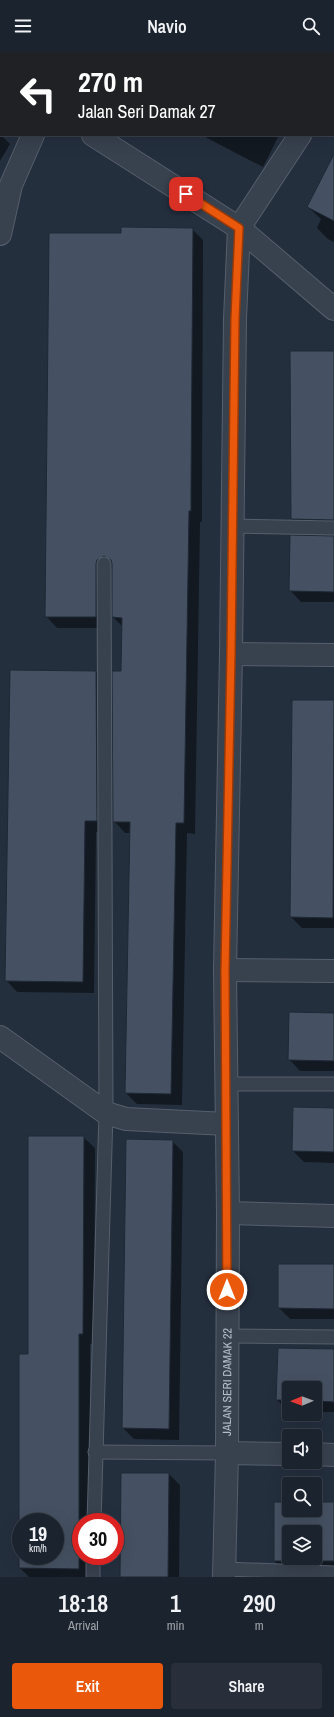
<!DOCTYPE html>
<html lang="en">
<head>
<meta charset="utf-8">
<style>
  body { margin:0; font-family:"Archivo Narrow",sans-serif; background:#282f3a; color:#f1f3f6; height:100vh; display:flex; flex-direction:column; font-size:15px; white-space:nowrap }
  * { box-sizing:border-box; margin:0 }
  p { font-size:13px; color:#a0a4aa }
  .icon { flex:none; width:22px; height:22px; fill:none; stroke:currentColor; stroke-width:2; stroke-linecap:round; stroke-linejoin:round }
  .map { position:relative; height:1525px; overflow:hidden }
  .panel { display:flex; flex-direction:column; background:#1b232e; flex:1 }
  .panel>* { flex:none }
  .hud { position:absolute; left:0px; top:0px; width:334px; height:84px; box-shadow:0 4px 16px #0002,0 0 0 1px #39404a; background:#202124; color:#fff; overflow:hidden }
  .needle { width:26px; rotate:269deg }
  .fabs { position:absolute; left:282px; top:1329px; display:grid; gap:8px }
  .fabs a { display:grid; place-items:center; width:40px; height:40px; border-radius:4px; background:#1b232e; box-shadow:0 4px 16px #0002,0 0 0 1px #39404a; font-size:20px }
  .speed { position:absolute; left:12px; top:1461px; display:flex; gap:8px; font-size:20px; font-weight:700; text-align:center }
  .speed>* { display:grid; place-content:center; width:52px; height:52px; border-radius:50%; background:#1b232e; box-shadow:0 4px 16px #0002,0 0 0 1px #39404a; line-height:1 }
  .speed small { font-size:10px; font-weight:400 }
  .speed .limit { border:6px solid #d22; background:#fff; color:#111 }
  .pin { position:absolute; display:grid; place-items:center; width:34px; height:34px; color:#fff; margin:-17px; border-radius:8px; box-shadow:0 2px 6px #0006 }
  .me { position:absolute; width:44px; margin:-22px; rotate:0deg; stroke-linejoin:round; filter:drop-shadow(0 0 3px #0008) }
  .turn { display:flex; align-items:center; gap:14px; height:84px; padding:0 12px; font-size:18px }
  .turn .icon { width:52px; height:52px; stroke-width:2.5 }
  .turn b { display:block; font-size:28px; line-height:34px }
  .eta { display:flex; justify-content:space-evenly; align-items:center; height:68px; text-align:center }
  .eta b { font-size:24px; font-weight:600; line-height:28px }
  .primary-button { display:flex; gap:8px; margin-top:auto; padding:8px 12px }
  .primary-button a { flex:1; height:46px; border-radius:4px; background:#ea580c; color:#fff; font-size:16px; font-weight:600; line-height:46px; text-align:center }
  .primary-button a+a { background:#282f3a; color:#f1f3f6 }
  header { display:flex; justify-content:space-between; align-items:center; height:52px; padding:0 12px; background:#1b232e; font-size:18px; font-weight:600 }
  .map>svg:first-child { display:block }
  .shadow { fill:#0007; fill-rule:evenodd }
  .building { fill:#455162; stroke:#1f2835; fill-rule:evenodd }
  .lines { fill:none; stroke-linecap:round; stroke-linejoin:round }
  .lane-casing { stroke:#565f6c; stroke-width:15 }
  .street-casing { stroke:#565f6c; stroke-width:24 }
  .lane { stroke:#38414e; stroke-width:13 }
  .street { stroke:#38414e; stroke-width:22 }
  .route-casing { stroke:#983908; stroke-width:10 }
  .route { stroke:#ea580c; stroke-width:7 }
  .labels { text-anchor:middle; stroke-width:3; stroke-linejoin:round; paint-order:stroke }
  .street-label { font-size:12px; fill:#b4bcc9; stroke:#1d2633 }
</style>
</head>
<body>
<header><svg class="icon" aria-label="menu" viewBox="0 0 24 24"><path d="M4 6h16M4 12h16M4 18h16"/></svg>Navio<svg class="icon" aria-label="search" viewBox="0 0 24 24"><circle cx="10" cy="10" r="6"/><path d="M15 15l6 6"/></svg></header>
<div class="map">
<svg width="334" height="1525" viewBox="0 0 334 1525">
  <rect width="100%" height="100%" fill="#242f3e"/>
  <g class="shadow">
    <polygon points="143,0 321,0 142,1"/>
    <polygon points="0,82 10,92 0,109"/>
    <polygon points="204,83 279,83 263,115 207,86"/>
    <polygon points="334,103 334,190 328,187 317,176 321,167 308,155"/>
    <polygon points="192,177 203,188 202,445 202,470 200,470 195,782 187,781 182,1053 137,1052 126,1041 130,781 125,781 114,769 122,620 122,574 113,565 113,516 108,519 107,576 57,576 46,564 122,182"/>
    <polygon points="334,300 334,479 303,478 292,467"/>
    <polygon points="334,485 334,550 301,550 290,538"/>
    <polygon points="96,620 107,631 108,780 96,780 94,941 17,940 6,928"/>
    <polygon points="293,649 334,649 334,876 302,876 291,865"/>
    <polygon points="334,962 334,1019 300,1019 289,1007"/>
    <polygon points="334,1057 334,1111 304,1110 293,1099"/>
    <path d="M83,1085L95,1096L94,1292H90V1470H81V1504H90V1525H29L20,1516V1303H29ZM21,1470H55V1504H21Z"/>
    <polygon points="172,1089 183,1100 179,1388 134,1387 123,1376"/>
    <polygon points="334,1213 334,1267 290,1267 279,1256"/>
    <polygon points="279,1297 334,1298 334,1360 315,1360 315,1336 289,1336 289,1359 277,1348"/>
    <polygon points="169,1422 180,1433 179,1525 121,1525"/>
    <path d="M275,1451H289V1458H315V1451H334V1520L286,1521L275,1510ZM289,1480H315V1506H289Z"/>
  </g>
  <g class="building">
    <polygon points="334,102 334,169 307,155"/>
    <polygon points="121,175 193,176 191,434 191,459 189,459 184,771 176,771 171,1042 125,1041 130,770 113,770 112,619 121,619 122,566 112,565 112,512 111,508 104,504 97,508 96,512 96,565 45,565 49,181 121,181"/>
    <polygon points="290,299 334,299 334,468 291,467"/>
    <polygon points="290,483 334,484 334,540 289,539"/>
    <polygon points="10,618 96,619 97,769 85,769 83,930 5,929"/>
    <polygon points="292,648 334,648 333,866 290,865"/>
    <polygon points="289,960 334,961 334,1009 288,1008"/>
    <polygon points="293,1055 334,1056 334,1100 292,1099"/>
    <path d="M28,1084H84L83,1282H79V1517L19,1516V1302H28ZM21,1470H55V1504H21Z"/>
    <polygon points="126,1087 173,1088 169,1377 122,1376"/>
    <polygon points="278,1212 334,1212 334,1257 278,1256"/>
    <polygon points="278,1296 334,1297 334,1350 315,1349 315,1336 289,1336 289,1348 276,1348"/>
    <polygon points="121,1421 169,1421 168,1525 120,1525"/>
    <path d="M274,1450H289V1458H315V1450H334V1509H274ZM289,1480H315V1506H289Z"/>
  </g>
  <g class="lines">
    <g class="lane-casing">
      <g id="lane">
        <polyline points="233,474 334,476"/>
        <polyline points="226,1032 334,1032"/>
        <polyline points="227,1284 334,1285"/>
        <polyline points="95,1400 227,1401"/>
        <polyline points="94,1470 106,1061 104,512"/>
        <polyline points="224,1517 334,1521"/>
        <polyline points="93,1525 93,1504"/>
      </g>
    </g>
    <g class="street-casing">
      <g id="street">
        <polyline points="67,0 68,1"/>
        <polyline points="0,28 1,28"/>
        <polyline points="333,33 334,31"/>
        <polyline points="93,83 239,176 334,257"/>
        <polyline points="239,176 300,83"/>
        <polyline points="0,182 11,133 33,83"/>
        <polyline points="231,602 334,603"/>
        <polyline points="225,918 334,919"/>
        <polyline points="0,985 106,1061 126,1067 227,1072"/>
        <polyline points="228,1161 334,1164"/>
        <polyline points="227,1401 289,1402"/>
        <polyline points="315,1402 334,1403"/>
        <path id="s1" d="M224,1525L227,1401L228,1161L225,918L231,602L235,267L239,176"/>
      </g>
    </g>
    <use href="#lane" class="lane"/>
    <use href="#street" class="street"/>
  </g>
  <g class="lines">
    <g class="route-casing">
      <polyline id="route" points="186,142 239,176 235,267 231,602 225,918 227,1238"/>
    </g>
    <use href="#route" class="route"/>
  </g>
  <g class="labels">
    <g class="street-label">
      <text dy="4" stroke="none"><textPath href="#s1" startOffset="195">JALAN SERI DAMAK 22</textPath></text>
    </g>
  </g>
</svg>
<div class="fabs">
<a><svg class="needle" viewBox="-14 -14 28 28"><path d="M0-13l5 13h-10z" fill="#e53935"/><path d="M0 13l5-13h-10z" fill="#a0a4aa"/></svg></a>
<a><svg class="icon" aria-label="sound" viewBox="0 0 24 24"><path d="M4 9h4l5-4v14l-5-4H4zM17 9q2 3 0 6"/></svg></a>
<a><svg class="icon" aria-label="search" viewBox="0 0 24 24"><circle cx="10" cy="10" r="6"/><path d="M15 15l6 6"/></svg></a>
<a><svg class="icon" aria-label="layers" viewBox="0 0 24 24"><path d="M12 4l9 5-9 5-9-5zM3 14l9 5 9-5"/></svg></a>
</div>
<div class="speed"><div>19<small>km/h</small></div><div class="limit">30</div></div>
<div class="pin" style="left:186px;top:142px;background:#d93025"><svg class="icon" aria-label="arrive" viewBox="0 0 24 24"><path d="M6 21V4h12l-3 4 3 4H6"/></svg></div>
<svg class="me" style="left:227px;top:1238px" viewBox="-20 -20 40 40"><circle r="17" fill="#ea580c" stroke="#fff" stroke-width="3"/><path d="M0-11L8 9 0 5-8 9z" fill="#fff"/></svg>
<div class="hud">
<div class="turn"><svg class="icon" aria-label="left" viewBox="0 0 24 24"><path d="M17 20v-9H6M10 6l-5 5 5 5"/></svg><div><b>270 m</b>Jalan Seri Damak 27</div></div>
</div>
</div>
<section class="panel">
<div class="eta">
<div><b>18:18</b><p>Arrival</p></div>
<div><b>1</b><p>min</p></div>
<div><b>290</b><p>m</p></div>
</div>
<div class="primary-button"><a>Exit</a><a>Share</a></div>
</section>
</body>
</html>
